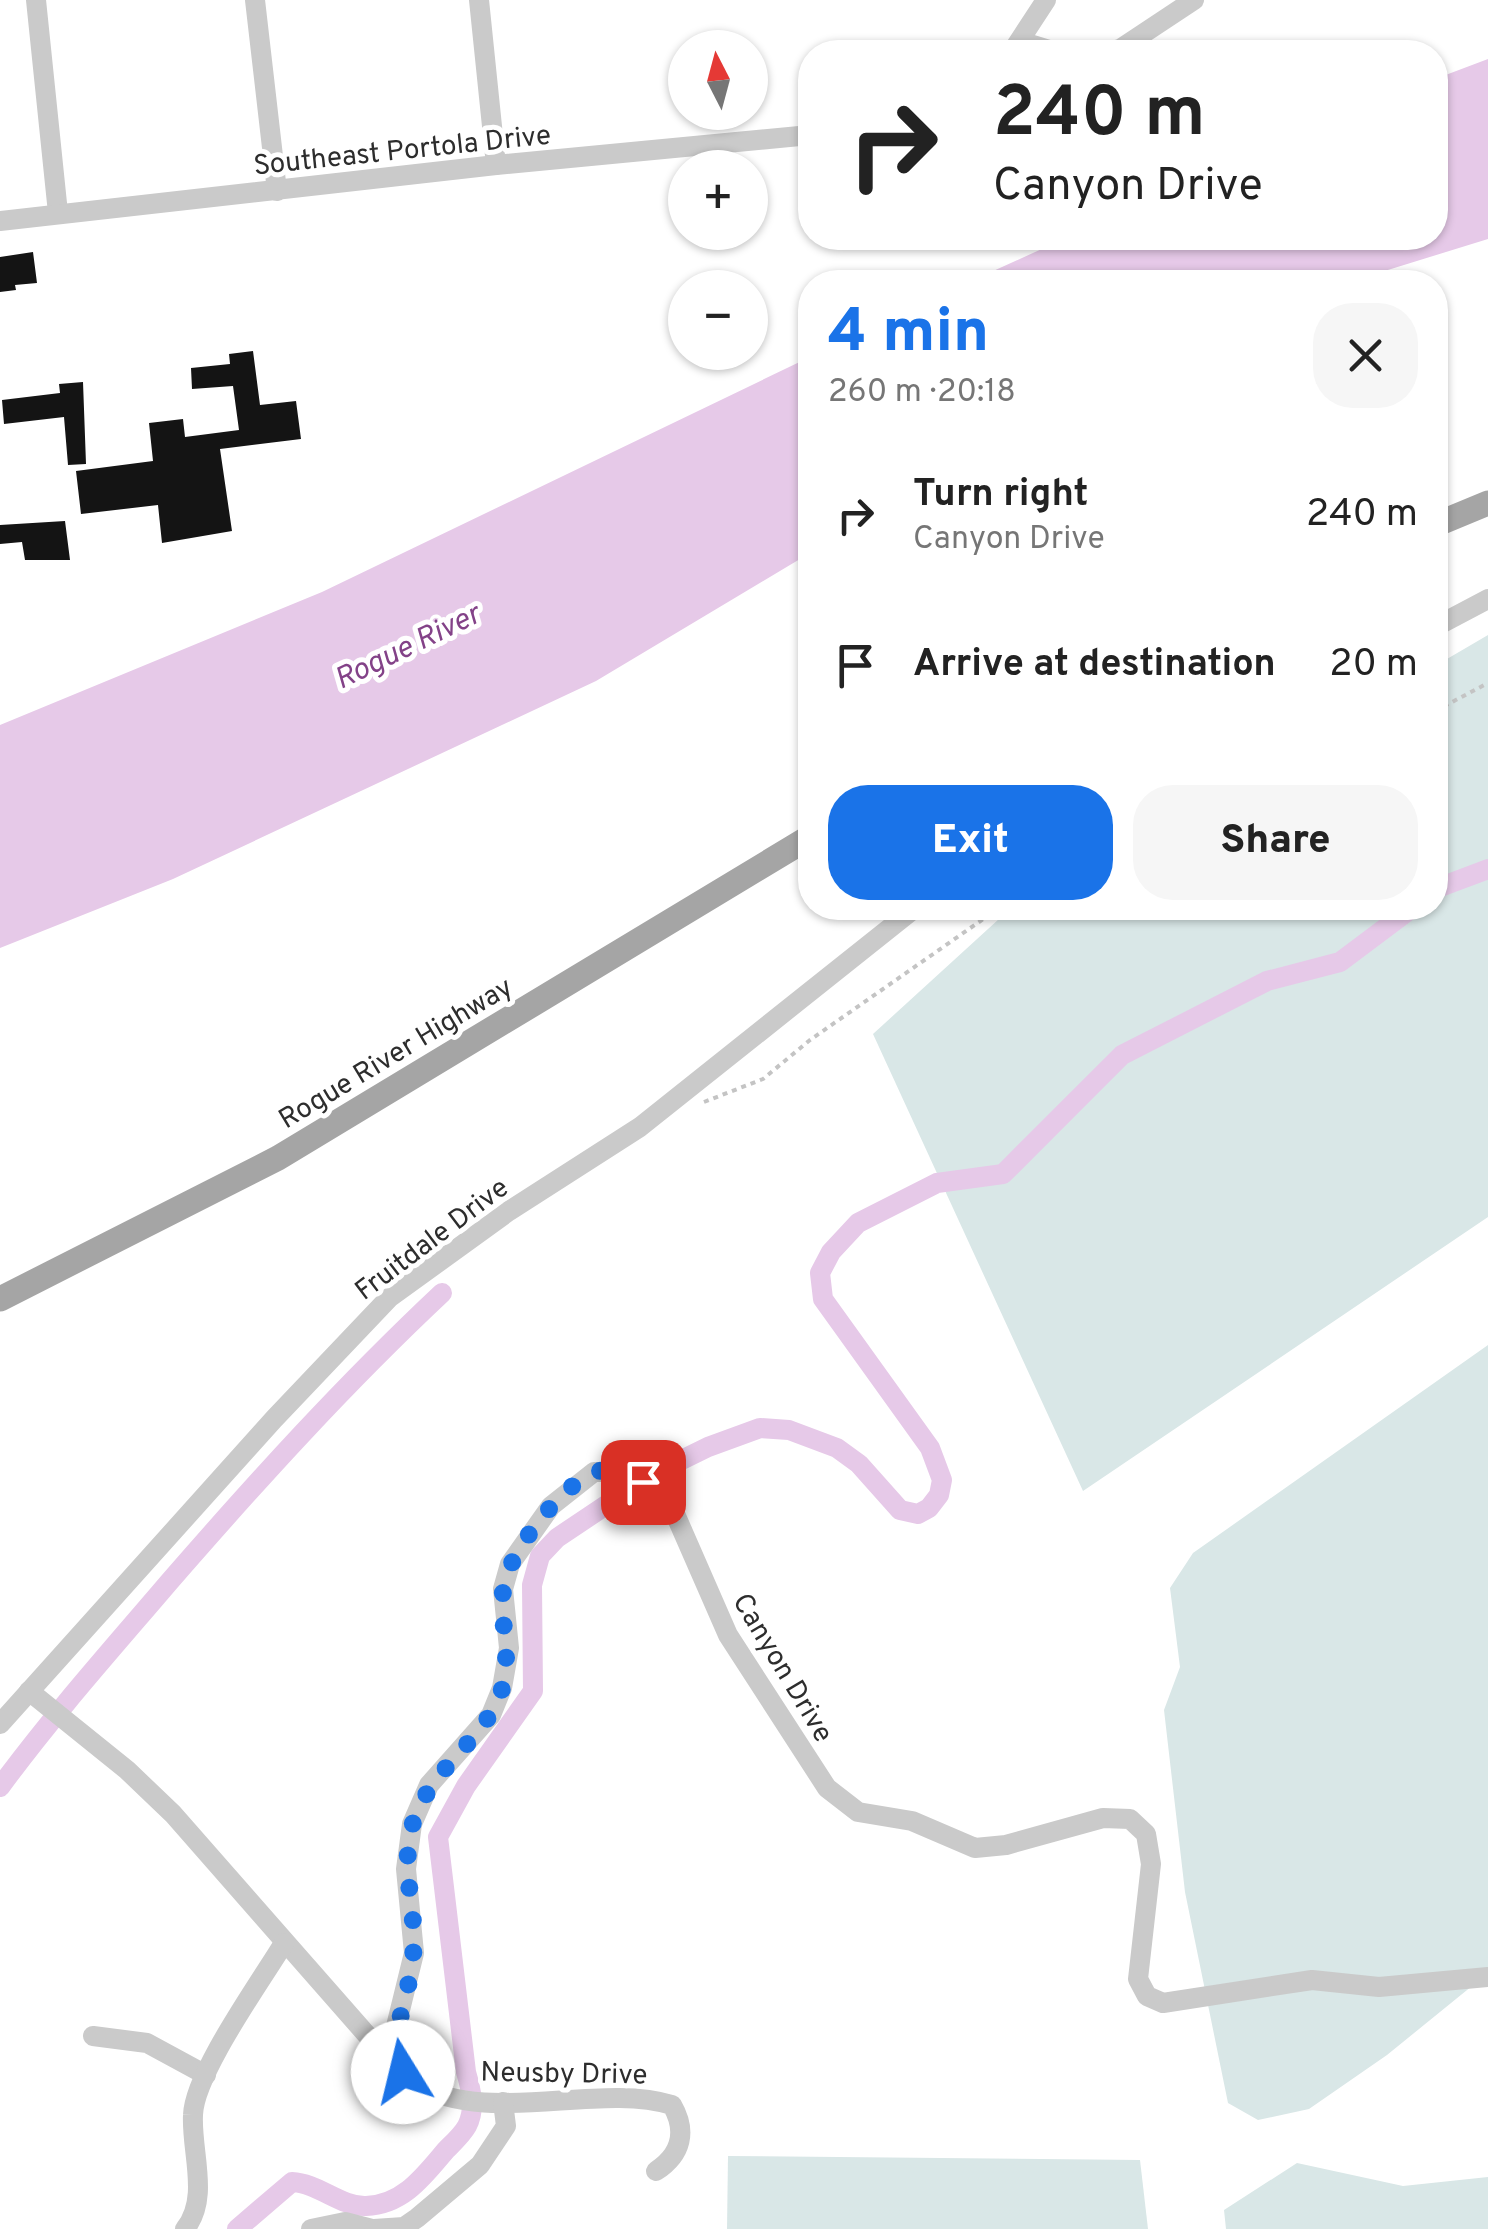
<!DOCTYPE html>
<html lang="en">
<head>
<meta charset="utf-8">
<style>
  body { margin:0; font-family:Overpass,sans-serif; background:#f6f6f6; color:#222; height:100vh; display:flex; flex-direction:column; font-size:38px; white-space:nowrap }
  * { box-sizing:border-box; margin:0 }
  p { font-size:32px; color:#767676 }
  .icon { flex:none; width:55px; height:55px; fill:none; stroke:currentColor; stroke-width:2; stroke-linecap:round; stroke-linejoin:round }
  .map { position:relative; flex:1; overflow:hidden }
  .side { position:absolute; left:798px; top:270px; width:650px; height:650px; display:flex; flex-direction:column; background:#fff; border-radius:40px; box-shadow:0 2px 8px #0004 }
  .side>* { flex:none }
  .banner { position:absolute; left:798px; top:40px; width:650px; height:210px; border-radius:40px; box-shadow:0 2px 8px #0004; background:#fff; color:#222; overflow:hidden }
  .needle { width:65px; rotate:354deg }
  .tools { position:absolute; left:668px; top:30px; display:grid; gap:20px }
  .tools a { display:grid; place-items:center; width:100px; height:100px; border-radius:50%; background:#fff; box-shadow:0 2px 8px #0004; font-size:50px }
  .pin { position:absolute; display:grid; place-items:center; width:85px; height:85px; color:#fff; margin:-42px; border-radius:20px; box-shadow:0 5px 15px #0006 }
  .me { position:absolute; width:110px; margin:-55px; rotate:351deg; stroke-linejoin:round; filter:drop-shadow(0 0 8px #0008) }
  .turn { display:flex; align-items:center; gap:35px; height:210px; padding:0 30px; font-size:45px }
  .turn .icon { width:130px; height:130px; stroke-width:2.5 }
  .turn b { display:block; font-size:70px; line-height:85px }
  .round { display:grid; place-items:center; flex:none; width:105px; height:105px; border-radius:40px; background:#f6f6f6 }
  .head { display:flex; align-items:center; justify-content:space-between; height:170px; padding:0 30px }
  h1 { font-size:60px; font-weight:800; line-height:75px; color:#1a73e8 }
  .button { display:flex; gap:20px; margin-top:auto; padding:20px 30px }
  .button a { flex:1; height:115px; border-radius:40px; background:#1a73e8; color:#fff; font-size:40px; font-weight:800; line-height:115px; text-align:center }
  .button a+a { background:#f6f6f6; color:#222 }
  ul { padding:0; list-style:none }
  li { display:flex; align-items:center; gap:30px; height:150px; padding:0 30px }
  li div { flex:1 }
  li b { display:block; font-size:38px }
  li em { font-style:normal }
  .map>svg:first-child { display:block }
  .green { fill:#d9e7e7 }
  .water { fill:#e6c9e8 }
  .lines { fill:none; stroke-linecap:round; stroke-linejoin:round }
  .canal { stroke:#e6c9e8; stroke-width:20 }
  .building { fill:#141414 }
  .path { stroke:#c4c4c4; stroke-width:4; stroke-dasharray:5 5; stroke-linecap:butt }
  .minor { stroke:#cacaca; stroke-width:20 }
  .major { stroke:#a5a5a5; stroke-width:25 }
  .route { stroke:#1a73e8; stroke-width:18; stroke-dasharray:0 32.4 }
  .labels { text-anchor:middle; stroke-width:10; stroke-linejoin:round; paint-order:stroke }
  .street-label { font-size:28px; fill:#2d2d2d; stroke:#fff }
  .water-label { font-size:30px; font-style:italic; fill:#834288; stroke:#fff }
</style>
</head>
<body>
<div class="map">
<svg width="1488" height="2229" viewBox="0 0 1488 2229">
  <rect width="100%" height="100%" fill="#fff"/>
  <g class="green">
    <polygon points="1488,635 1488,1217 1083,1491 873,1034 1011,908 1435,908 1435,666"/>
    <polygon points="1488,1345 1488,1973 1387,2055 1309,2109 1258,2120 1228,2103 1185,1892 1164,1710 1180,1667 1170,1588 1193,1553"/>
    <polygon points="728,2156 1140,2160 1148,2229 727,2229"/>
    <polygon points="1297,2163 1403,2186 1488,2177 1488,2229 1226,2229 1224,2210"/>
  </g>
  <g class="water">
    <polygon points="1488,59 1488,239 1349,282 969,282 1066,238 1435,238 1435,79"/>
    <polygon points="810,357 810,553 596,681 173,879 0,948 0,725 322,592"/>
  </g>
  <g class="lines">
    <g class="canal">
      <polyline points="1435,889 1488,869"/>
      <path d="M0,1787C53,1715 112,1649 170,1581C257,1481 345,1384 442,1293"/>
      <path d="M237,2229L292,2182C318,2183 341,2207 366,2206C403,2205 424,2176 446,2150C453,2143 462,2135 467,2126C476,2109 471,2089 466,2072L438,1837L466,1786L533,1691L532,1585L540,1556L557,1538L651,1475L708,1447L760,1428L789,1430L837,1448L859,1464L900,1510L918,1514L929,1508L939,1495L942,1480L930,1448L823,1299L820,1273L831,1252L858,1223L937,1183L1003,1174L1122,1055L1267,981L1340,962L1412,908"/>
    </g>
  </g>
  <g class="building">
    <polygon points="33,252 37,283 15,285 16,290 0,292 0,257"/>
    <polygon points="253,351 260,405 296,401 301,439 220,449 232,531 162,543 158,505 81,514 76,471 153,461 149,423 183,419 185,437 239,430 233,386 192,389 191,368 230,364 229,354"/>
    <polygon points="83,382 86,464 68,465 64,417 4,424 2,400 60,393 59,384"/>
    <polygon points="65,521 70,560 25,560 22,542 0,544 0,525"/>
  </g>
  <g class="lines">
    <g class="path">
      <polyline points="1435,711 1488,683"/>
      <polyline points="704,1102 763,1079 810,1040 999,908"/>
    </g>
    <g class="minor">
      <polyline points="36,0 58,213"/>
      <polyline points="255,0 277,191"/>
      <polyline points="479,0 496,165"/>
      <polyline points="1020,41 1056,52"/>
      <polyline points="1012,52 1046,0"/>
      <polyline points="1106,52 1120,49 1194,0"/>
      <polyline points="0,221 496,165 810,135"/>
      <polyline points="1435,627 1488,599"/>
      <polyline points="29,1691 127,1770 173,1814 388,2059 414,1953 406,1869 412,1824 429,1785 491,1715 502,1688 509,1648 503,1589 510,1564 551,1506 594,1472 621,1472 665,1491 728,1635 827,1788 858,1812 912,1821 975,1848 1006,1845 1103,1818 1130,1819 1146,1834 1151,1864 1138,1979 1147,1996 1163,2003 1312,1980 1379,1987 1488,1977"/>
      <polyline points="0,1724 274,1419 389,1298 509,1211 640,1127 915,908"/>
      <polyline points="93,2036 147,2043 206,2075"/>
      <path d="M388,2059C397,2067 407,2078 417,2084C486,2126 599,2082 672,2105C687,2131 682,2154 656,2171"/>
      <path d="M185,2229C210,2198 191,2152 193,2115C194,2074 261,1981 284,1943"/>
      <polyline points="311,2229 345,2222 372,2229"/>
      <polyline points="374,2229 404,2227 417,2218 480,2165 506,2126 503,2102"/>
    </g>
    <g class="major">
      <polyline points="1435,525 1488,503"/>
      <polyline points="0,1299 278,1158 810,837"/>
    </g>
  </g>
  <g class="lines">
    <path class="route" d="M403,2072L388,2059C398,2026 409,1991 413,1956C418,1911 398,1865 414,1820C433,1765 486,1740 502,1689C512,1655 500,1626 503,1591C506,1555 559,1489 592,1473C608,1466 628,1476 643,1482"/>
  </g>
  <g class="labels">
    <g class="street-label">
      <text transform="translate(402 149) rotate(-6)" y="10">Southeast Portola Drive</text>
      <text transform="translate(395 1052) rotate(-31)" y="10">Rogue River Highway</text>
      <text transform="translate(431 1238) rotate(-37)" y="10">Fruitdale Drive</text>
      <text transform="translate(784 1667) rotate(59)" y="10">Canyon Drive</text>
      <text transform="translate(564 2072) rotate(1)" y="10">Neusby Drive</text>
    </g>
    <g class="water-label">
      <text transform="translate(407 646) rotate(-26)" y="10">Rogue River</text>
    </g>
  </g>
</svg>
<div class="tools">
<a><svg class="needle" viewBox="-14 -14 28 28"><path d="M0-13l5 13h-10z" fill="#e53935"/><path d="M0 13l5-13h-10z" fill="#767676"/></svg></a>
<a>+</a>
<a>−</a>
</div>
<div class="pin" style="left:643px;top:1482px;background:#d93025"><svg class="icon" aria-label="arrive" viewBox="0 0 24 24"><path d="M6 21V4h12l-3 4 3 4H6"/></svg></div>
<svg class="me" style="left:403px;top:2072px" viewBox="-20 -20 40 40"><circle r="19" fill="#fff"/><path d="M0-13L10 11 0 6-10 11z" fill="#1a73e8"/></svg>
<div class="banner">
<div class="turn"><svg class="icon" aria-label="right" viewBox="0 0 24 24"><path d="M7 20v-9h11M14 6l5 5-5 5"/></svg><div><b>240 m</b>Canyon Drive</div></div>
</div>
<section class="side">
<div class="head"><div><h1>4 min</h1><p>260 m · 20:18</p></div><a class="round"><svg class="icon" aria-label="close" viewBox="0 0 24 24"><path d="M6 6l12 12M18 6L6 18"/></svg></a></div>
<ul>
<li><svg class="icon" aria-label="right" viewBox="0 0 24 24"><path d="M7 20v-9h11M14 6l5 5-5 5"/></svg><div><b>Turn right</b><p>Canyon Drive</p></div><em>240 m</em></li>
<li><svg class="icon" aria-label="arrive" viewBox="0 0 24 24"><path d="M6 21V4h12l-3 4 3 4H6"/></svg><div><b>Arrive at destination</b></div><em>20 m</em></li>
</ul>
<div class="button"><a>Exit</a><a>Share</a></div>
</section>
</div>
</body>
</html>
